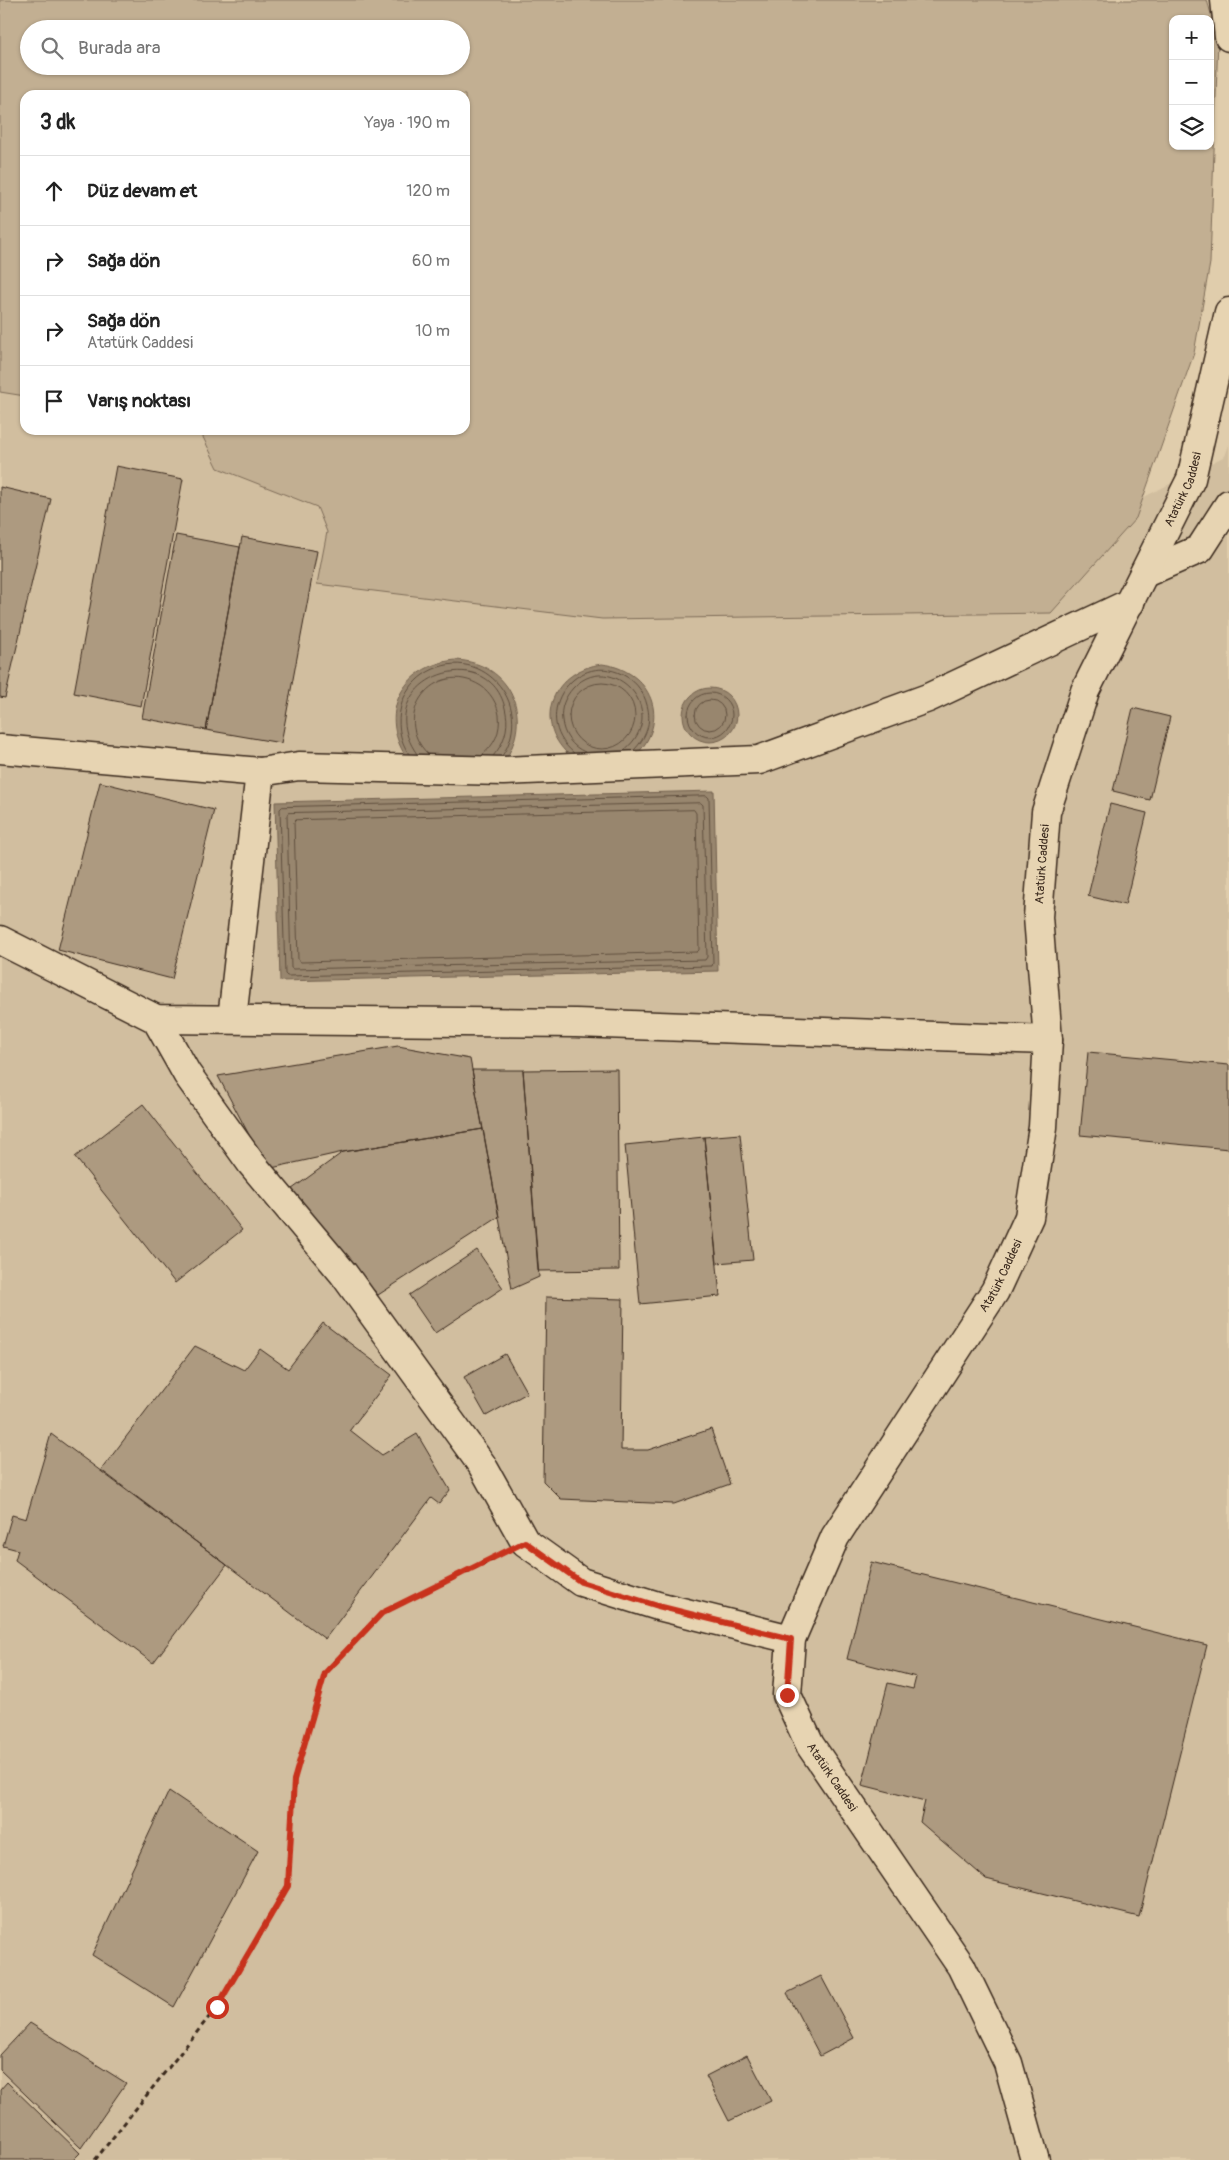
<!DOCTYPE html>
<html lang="tr">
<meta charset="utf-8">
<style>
body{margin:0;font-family:Pangolin,sans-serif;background:#f2f2f2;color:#222}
.controls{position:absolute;right:15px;top:15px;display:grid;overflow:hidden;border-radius:10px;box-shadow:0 1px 4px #0004}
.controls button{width:45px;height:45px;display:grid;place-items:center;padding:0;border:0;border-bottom:1px solid #e0e0e0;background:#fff;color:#222;font:25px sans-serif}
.stop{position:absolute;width:15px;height:15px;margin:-11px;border:4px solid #c8321e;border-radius:50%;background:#fff}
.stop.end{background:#c8321e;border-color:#fff;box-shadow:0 1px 5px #0008}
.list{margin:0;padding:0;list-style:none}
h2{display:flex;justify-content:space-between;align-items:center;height:65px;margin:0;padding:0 20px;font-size:21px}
h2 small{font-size:16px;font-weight:400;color:#767676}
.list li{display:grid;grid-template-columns:32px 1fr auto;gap:15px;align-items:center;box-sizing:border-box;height:70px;padding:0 20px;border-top:1px solid #e0e0e0}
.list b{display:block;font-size:19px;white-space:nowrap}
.list p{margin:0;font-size:16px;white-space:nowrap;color:#767676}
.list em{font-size:16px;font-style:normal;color:#767676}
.icon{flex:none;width:28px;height:28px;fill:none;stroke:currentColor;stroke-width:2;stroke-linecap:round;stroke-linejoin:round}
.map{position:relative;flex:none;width:1229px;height:2160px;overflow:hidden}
.search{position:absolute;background:#fff;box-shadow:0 1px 4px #0004;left:20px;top:20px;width:450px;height:55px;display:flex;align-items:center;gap:12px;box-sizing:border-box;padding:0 18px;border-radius:28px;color:#767676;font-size:19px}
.panel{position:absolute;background:#fff;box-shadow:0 1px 4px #0004;left:20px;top:90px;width:450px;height:345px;border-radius:15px}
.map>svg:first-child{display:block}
.built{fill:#d1be9f}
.green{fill:#c2af92;stroke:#7e6c58;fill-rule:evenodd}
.water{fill:#98866e;stroke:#73614e}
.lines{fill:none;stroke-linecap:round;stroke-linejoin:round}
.shore{stroke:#604f3e;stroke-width:1}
.building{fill:#ad9a80;stroke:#3b2a1e}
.minor-casing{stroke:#3b2a1e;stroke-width:31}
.path{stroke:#3b2a1e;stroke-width:3;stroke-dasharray:5 4;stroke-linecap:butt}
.minor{stroke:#e7d4b2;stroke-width:28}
.route{stroke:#c8321e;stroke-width:6}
.labels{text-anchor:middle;stroke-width:4;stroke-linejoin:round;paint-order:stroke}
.street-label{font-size:12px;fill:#3b2a1e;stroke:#e7d4b2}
</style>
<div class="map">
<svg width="1229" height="2160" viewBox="0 0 1229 2160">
<rect width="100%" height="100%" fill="#e0cdac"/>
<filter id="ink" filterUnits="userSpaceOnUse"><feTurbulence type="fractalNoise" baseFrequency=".02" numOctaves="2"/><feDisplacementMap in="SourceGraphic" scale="10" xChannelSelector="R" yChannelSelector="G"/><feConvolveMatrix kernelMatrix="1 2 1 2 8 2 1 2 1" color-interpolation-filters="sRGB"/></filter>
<g filter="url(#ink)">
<path class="built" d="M0,355L25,361V430H343L996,572L1225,456L1229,445V2160H0Z"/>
<path class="green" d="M0,0H1207L1218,39L1210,263L1194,353L1136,518L1051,613L602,619L317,584L327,532L317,507L218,468L200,431L197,430H465V95H25V396L0,392ZM1173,19H1210V146H1173ZM29,29H461V66H29Z"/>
<path class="water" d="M456,660C511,663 534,717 504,762L409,761C376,716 401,665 456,660Z
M602,664C651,670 672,720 635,756L569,755C531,720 554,670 602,664Z
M683 715a27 27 0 1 1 54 0a27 27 0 1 1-54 0Z
M714,791L718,971L280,981L275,802Z"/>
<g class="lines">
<path class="shore" d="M569 716a33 33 0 1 1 66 0a33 33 0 1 1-66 0Z
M688 715a22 22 0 1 1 44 0a22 22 0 1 1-44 0Z
M695 715a15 15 0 1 1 30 0a15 15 0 1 1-30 0Z
M585,752C572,747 563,734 562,720C560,708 565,697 573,688C611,647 674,712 623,751
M574,753C527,715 578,646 627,677C637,683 644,693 647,705C652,722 646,738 634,750
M409,754C399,740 397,722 401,706C404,694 413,682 423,675C477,638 538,703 502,756
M417,754C365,680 493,633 506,713C509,728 504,744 493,756
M428,754C389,716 435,657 481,686C490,692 497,703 499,715C501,731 495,745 482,755
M707,796L709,798L713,963L712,966L287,976L285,974L280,809L282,807Z
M701,803L703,805L707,957L705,960L293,969L291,968L287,815L288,813Z
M694,810L696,813L699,950L697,952L301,962L298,960L294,822L296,820Z"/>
</g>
<path class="building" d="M116,466L183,479L141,706L74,693Z
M0,487L51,499L5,698L0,697Z
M176,535L240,547L206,730L142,718Z
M242,537L317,551L281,743L206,730Z
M1133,708L1170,717L1150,800L1113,791Z
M100,782L214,810L172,979L58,950Z
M1110,804L1147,813L1125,905L1088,896Z
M398,1046L470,1059L483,1129L343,1152L267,1169L218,1076Z
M1088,1052L1229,1065V1149L1080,1135Z
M617,1069L619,1270L538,1271L523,1070Z
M472,1070H523L539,1277L512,1289Z
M143,1104L242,1230L175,1283L75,1157Z
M483,1129L499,1217L378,1295L288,1192L343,1152Z
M740,1134L753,1260L717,1263L704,1137Z
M704,1137L720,1296L640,1304L625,1145Z
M477,1250L503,1288L435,1333L409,1295Z
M546,1297L623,1299L621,1450H648L711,1429L730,1484L674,1504L561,1499L543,1481Z
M323,1323L392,1375L350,1430L382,1455L417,1434L450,1490L439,1504L431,1498L325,1639L101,1470L195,1346L244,1370L260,1349L288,1369Z
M505,1354L527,1393L486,1416L464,1377Z
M51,1434L227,1565L153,1663L15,1560L18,1550L3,1546L12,1515L26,1519Z
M871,1562L1207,1645L1139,1917L986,1879L920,1822L925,1801L862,1785L888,1683L913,1689L916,1677L847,1659Z
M169,1791L258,1851L174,2007L92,1955Z
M821,1976L854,2038L820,2056L787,1993Z
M30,2023L126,2083L81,2148L0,2070V2055Z
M747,2055L771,2101L729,2121L706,2076Z
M7,2082L80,2153L73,2160H0V2090Z"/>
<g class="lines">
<defs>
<g id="minor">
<path d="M1225,0L1229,37"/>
<path d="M1145,573L1200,549L1229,504"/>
<path d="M0,749L260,772L232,1019"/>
<path d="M260,772L299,766L503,771L759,760L928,698L1130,603"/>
<path d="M0,940L156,1019L576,1023L1048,1040"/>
<path d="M156,1019L187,1074L251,1163L343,1273L482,1465L525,1542L581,1582L658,1606L791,1639"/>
<path id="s1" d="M1035,2160L1008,2063L961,1966L810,1745L787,1695L791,1639L835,1537L995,1291L1029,1217L1043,1127L1048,1040L1038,917L1046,812L1085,691L1191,479L1229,312"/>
</g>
</defs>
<use href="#minor" class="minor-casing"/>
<path class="path" d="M95,2160L217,2007L288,1886L294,1780L325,1673L382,1613L498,1556"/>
<use href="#minor" class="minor"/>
</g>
</g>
<g class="lines" filter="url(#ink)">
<path class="route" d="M217,2007L288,1886L294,1780L325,1673L382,1613L525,1542L581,1582L658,1606L791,1639L787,1695"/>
</g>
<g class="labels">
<g class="street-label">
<text dy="4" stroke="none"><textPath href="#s1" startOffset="1832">Atatürk Caddesi</textPath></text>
<text dy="4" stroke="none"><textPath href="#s1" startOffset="1428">Atatürk Caddesi</textPath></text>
<text dy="4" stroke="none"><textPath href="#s1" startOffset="1008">Atatürk Caddesi</textPath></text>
<text transform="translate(832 1777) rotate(56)" y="4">Atatürk Caddesi</text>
</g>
</g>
</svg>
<div class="controls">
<button>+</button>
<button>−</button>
<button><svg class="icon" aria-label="layers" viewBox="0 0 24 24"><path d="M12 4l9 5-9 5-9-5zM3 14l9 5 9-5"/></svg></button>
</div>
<div class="stop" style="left:217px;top:2007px"></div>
<div class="stop end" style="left:787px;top:1695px"></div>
<div class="search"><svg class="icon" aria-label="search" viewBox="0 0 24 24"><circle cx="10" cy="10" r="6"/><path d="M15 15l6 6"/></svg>Burada ara</div>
<section class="panel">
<h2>3 dk<small>Yaya · 190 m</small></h2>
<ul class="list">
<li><svg class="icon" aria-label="ahead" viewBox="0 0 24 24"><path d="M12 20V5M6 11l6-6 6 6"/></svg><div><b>Düz devam et</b></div><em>120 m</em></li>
<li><svg class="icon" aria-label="right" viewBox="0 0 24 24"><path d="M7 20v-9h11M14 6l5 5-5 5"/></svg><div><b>Sağa dön</b></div><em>60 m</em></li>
<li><svg class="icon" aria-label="right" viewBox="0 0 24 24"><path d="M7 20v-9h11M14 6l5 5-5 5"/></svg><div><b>Sağa dön</b><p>Atatürk Caddesi</p></div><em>10 m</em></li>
<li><svg class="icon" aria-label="arrive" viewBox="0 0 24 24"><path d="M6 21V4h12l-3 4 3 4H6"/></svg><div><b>Varış noktası</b></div></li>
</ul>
</section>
</div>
